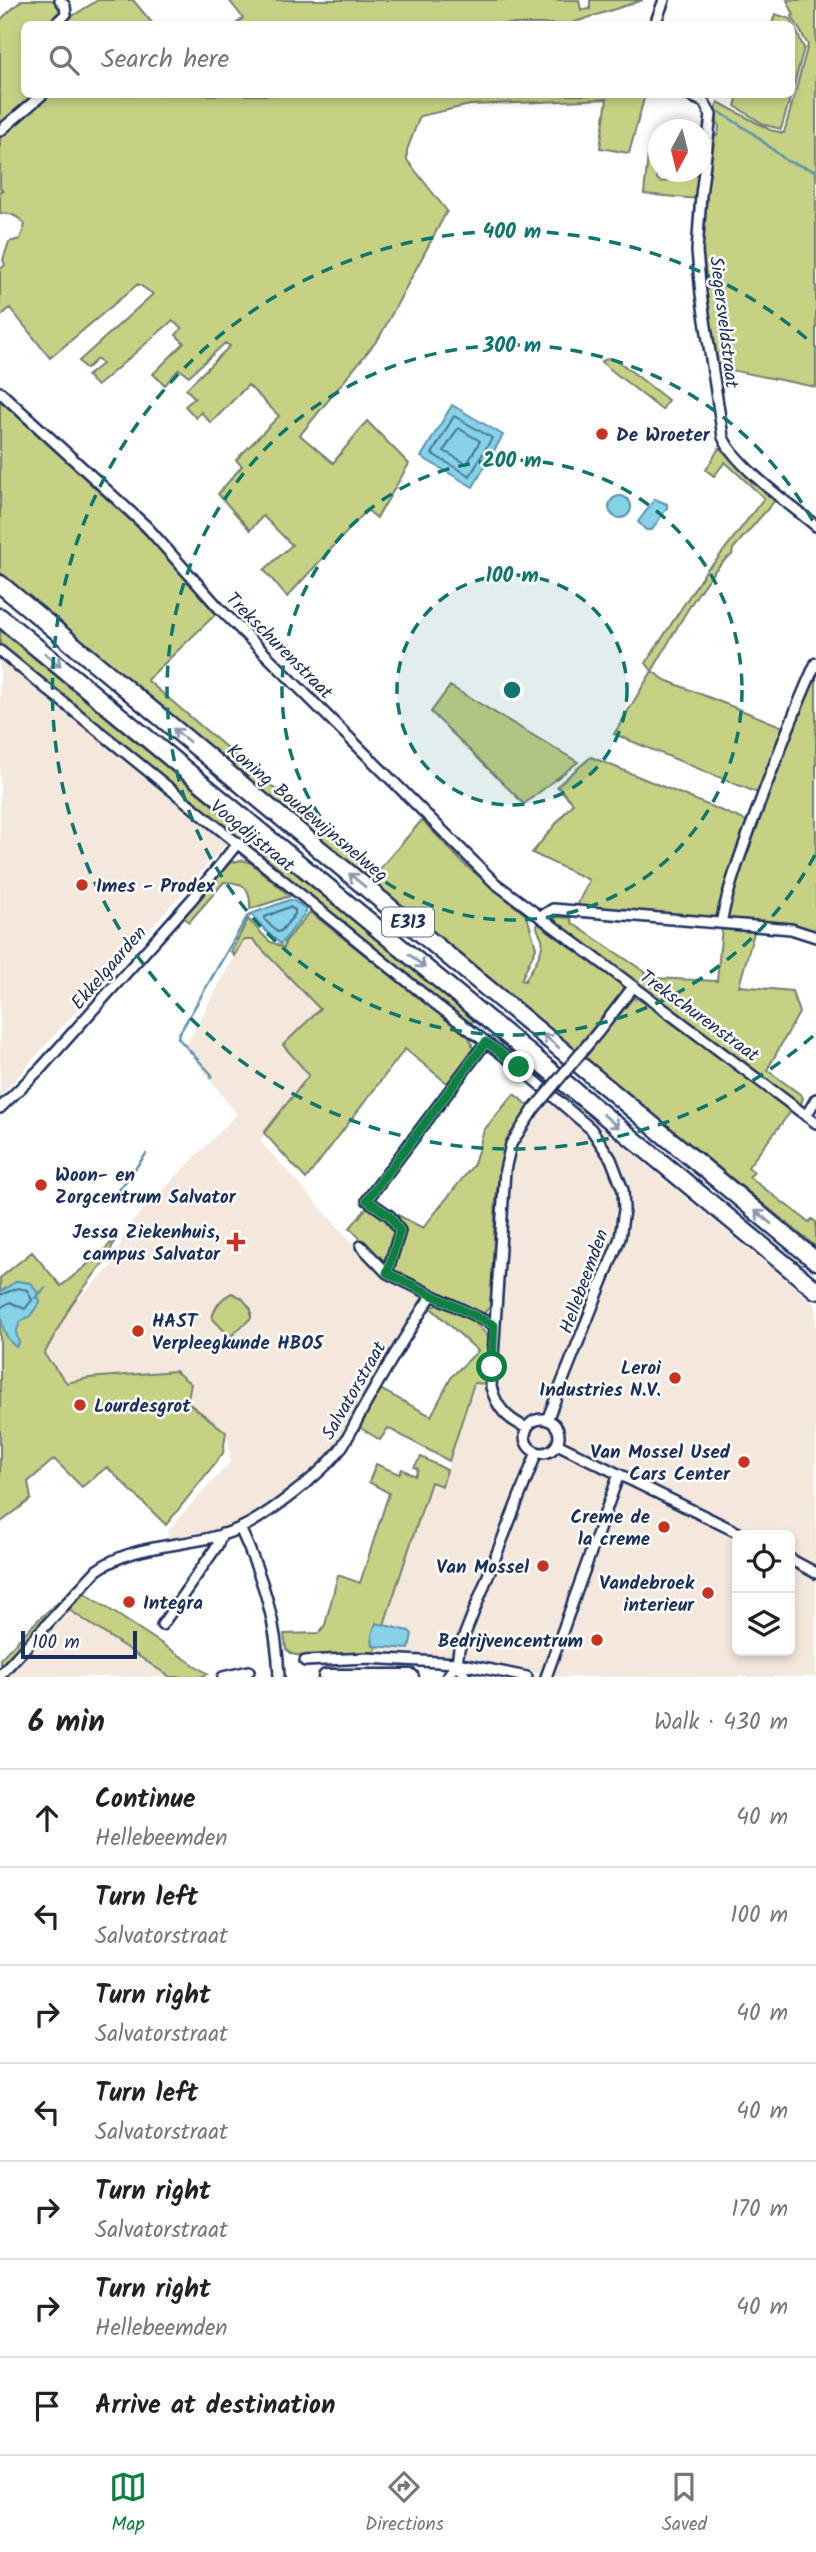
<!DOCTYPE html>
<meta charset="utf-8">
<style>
body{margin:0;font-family:Kalam,sans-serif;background:#f2f2f2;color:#222}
.controls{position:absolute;right:21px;bottom:21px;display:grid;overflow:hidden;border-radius:10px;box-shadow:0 4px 10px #0003}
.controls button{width:63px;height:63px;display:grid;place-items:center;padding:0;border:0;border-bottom:2px solid #e0e0e0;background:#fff;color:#222;font:35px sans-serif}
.compass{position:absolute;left:648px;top:119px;width:63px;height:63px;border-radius:50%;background:#fff;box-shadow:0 4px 10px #0003;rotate:187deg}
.scale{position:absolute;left:21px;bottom:18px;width:116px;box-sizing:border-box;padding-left:7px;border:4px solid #1b2f5e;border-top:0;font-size:19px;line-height:24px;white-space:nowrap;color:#1b2f5e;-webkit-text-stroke:5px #fff;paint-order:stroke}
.stop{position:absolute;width:21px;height:21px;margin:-16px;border:5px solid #0b8043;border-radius:50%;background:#fff}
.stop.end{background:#0b8043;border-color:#fff;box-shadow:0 2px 7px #0008}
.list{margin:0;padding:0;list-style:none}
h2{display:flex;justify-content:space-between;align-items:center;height:91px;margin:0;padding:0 28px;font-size:30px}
h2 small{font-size:23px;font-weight:400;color:#767676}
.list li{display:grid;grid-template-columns:46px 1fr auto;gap:21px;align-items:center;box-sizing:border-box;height:98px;padding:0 28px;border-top:2px solid #e0e0e0}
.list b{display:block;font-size:26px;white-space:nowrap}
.list p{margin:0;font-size:23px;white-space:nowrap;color:#767676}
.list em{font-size:23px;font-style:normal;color:#767676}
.icon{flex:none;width:38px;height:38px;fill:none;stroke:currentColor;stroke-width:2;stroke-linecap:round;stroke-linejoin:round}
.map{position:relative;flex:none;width:816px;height:1677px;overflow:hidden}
.search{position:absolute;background:#fff;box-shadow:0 4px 10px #0003;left:21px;right:21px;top:21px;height:77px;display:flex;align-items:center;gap:18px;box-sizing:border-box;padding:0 24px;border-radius:10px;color:#767676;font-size:26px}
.sheet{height:777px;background:#fff}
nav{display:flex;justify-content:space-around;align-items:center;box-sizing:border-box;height:98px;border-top:2px solid #e0e0e0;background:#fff;font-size:19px;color:#767676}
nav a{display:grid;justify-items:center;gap:4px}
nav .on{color:#0b8043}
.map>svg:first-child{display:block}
.built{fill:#f4e8dc;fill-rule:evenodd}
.green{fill:#c6d184;stroke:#708071;stroke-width:2}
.water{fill:#87d2e7;stroke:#5c91b0;stroke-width:2}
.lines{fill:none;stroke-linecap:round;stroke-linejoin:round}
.shore{stroke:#467095;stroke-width:2}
.stream{stroke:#5c91b0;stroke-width:2.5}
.minor-casing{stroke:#1b2f5e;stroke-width:14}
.trunk-casing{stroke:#1b2f5e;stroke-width:19}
.motorway-casing{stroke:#1b2f5e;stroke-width:21}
.minor{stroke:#fff;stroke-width:9}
.trunk{stroke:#fff;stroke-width:14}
.motorway{stroke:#fff;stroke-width:16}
.minor-bridge-casing{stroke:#1b2f5e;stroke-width:14;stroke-linecap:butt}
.minor-bridge{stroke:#fff;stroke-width:9}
.oneway{stroke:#8d97ae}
.route{stroke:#0b8043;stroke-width:9}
.ring{fill:none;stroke:#0f766e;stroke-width:3.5;stroke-dasharray:12 9}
.poi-dot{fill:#c8321e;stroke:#fff;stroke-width:2.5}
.labels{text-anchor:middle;stroke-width:5;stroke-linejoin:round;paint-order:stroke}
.shield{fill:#fff;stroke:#5f6d8e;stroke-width:2}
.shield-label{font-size:18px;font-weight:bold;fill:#1b2f5e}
.street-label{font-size:19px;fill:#1b2f5e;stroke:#fff}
.poi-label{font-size:19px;font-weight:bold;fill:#1b2f5e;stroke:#fff;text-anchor:end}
.centre{fill:#0f766e;stroke:#fff;stroke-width:3.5}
.ring-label{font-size:21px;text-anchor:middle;font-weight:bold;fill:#0f766e;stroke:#fff;stroke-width:5;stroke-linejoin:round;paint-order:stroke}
</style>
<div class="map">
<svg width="816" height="1677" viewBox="0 0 816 1677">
<rect width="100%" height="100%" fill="#fff"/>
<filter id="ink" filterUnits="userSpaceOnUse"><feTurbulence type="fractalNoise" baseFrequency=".0143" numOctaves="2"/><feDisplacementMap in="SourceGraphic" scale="14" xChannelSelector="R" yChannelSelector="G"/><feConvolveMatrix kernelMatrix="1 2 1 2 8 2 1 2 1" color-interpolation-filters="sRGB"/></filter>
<g filter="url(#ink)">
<path class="built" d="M0,658L227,843L0,1096Z
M243,940H253L320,1009L309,1075L260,1141L384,1277L421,1296V1302L420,1308L388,1354L345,1433L330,1456L278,1496L240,1521L215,1531L169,1539L168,1530L231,1461L227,1433L187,1401L175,1371L89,1378L67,1383L44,1354L71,1305L112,1266L127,1227L237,1114L185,1047Z
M557,1091L816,1305V1677H557L446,1656L375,1652L431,1482L442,1485L475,1383L497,1384L505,1218L511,1162L526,1128ZM737,1535H790V1651H737Z
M68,1609L170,1677H7Z"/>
<path class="green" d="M22,0H53L63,11C55,28 40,24 24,24V94L39,95L0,128V20Z
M98,0H133L153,24H60Z
M229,0H579L581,10L590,9V0H643L569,24H236L243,18Z
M787,0H816V387L715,367L702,281L701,240L711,134L717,136C722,124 716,122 714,112L718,102L770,130L784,133L808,45L792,16L794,15Z
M775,14L791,19L804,48L792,92V24H772Z
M48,95H645L629,153L600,148L607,99L470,105L420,116L407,150V160L447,211L379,338L300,435L333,463L367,421L409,464L377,518L367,510L287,597L264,570L292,545L263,516L250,530L218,494L242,466L236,460L279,416L248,385L211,423L201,412L196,418L185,406L195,398L186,389L230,346L225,343L189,376L179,369L165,385L153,374L184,343L176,335L182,328L172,321L97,386L87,376L102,364L97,359L86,369L79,361L153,294L138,284L50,358L10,308L0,317V269L5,265L3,260L9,242L20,239L25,225C19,216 11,213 0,213V191H3L0,188V136Z
M738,95H791L781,129L765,125L735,106Z
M705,140L698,199L644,194L648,155L654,150H658L657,179L661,182L666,181L674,172H700L701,141Z
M608,358L618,361L668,400L662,410L601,362Z
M0,400L159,547L216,614L147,680L375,874L422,820L464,864L527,916L536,948L521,980L525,981C530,971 545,951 542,939C540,932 536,931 537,923L622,984L624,989L619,997L574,1051L0,572Z
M719,448L777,498L733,549L732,555C707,568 668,645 652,671L665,680L786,728L760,794L614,734L652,671L646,663L707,569L715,562L764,498L725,462L714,476L706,470Z
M0,630L474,1020L470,1024L269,864L0,644Z
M816,669V934L729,920L726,917V910L763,801Z
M450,686L578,762L524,804L431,712Z
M591,757L749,822L716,918L576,908L589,880L532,853L573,803L557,786Z
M242,860L251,863L290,896L250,909C251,889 245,882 224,882L189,922L183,917L229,863Z
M310,912L469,1037C480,1056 464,1067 452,1083L448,1084L405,1049L306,1179L264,1133L309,1075L283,1045L320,1009L253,940H243L234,956L231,952L248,919L269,941L284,948L285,942Z
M555,917L571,918L572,923L654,978L717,981L722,927L755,929L739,986L792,991L799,1013L767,1070L801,1095L803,1098L801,1104L798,1105L553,922Z
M637,998L792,1110L748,1167L754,1172L749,1177L809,1222L812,1219L816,1222V1247L585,1058L632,999Z
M514,1094L529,1106C498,1150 496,1183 494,1235C494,1259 492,1283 490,1307L483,1314L477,1313L393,1272C396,1241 414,1234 386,1209L423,1228L474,1164L484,1130Z
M367,1207L390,1218L397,1233L384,1263L350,1228Z
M116,1238L107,1258L71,1305L44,1354L67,1383L89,1378L175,1371L191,1384L187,1402L226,1432L223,1453L166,1525L107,1467L82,1487L54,1459L28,1482L31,1499L0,1523V1278L32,1252L61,1286L98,1256Z
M232,1293L242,1298L251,1309V1318L230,1337L212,1318C215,1306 221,1298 232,1293Z
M439,1305C455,1310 479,1322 488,1337L487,1384L474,1383L449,1461L388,1428L380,1440L359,1427L380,1389L431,1416L452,1376L478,1351L430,1307Z
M421,1457L447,1470L442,1486L431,1482L375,1652L301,1656L292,1654L286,1649L284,1634L319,1633L325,1625L338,1575L360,1583L389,1493L369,1482L376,1464L399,1474L402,1469L415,1476L418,1469L414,1467Z
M83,1592L208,1674L201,1677H170L68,1609Z
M70,1594L0,1672V1659C22,1636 43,1612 70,1594Z"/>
<path class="water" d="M452,405L503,435L473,487L421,457Z
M609 507a11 11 0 1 1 22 0a11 11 0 1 1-22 0Z
M655,499L667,504V508L652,530H646L638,522Z
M289,900H293L306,909V912L281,944L267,932L251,914Z
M17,1281L31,1283L37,1292L40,1302L30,1316L20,1322L16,1333L19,1343L16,1347C0,1336 0,1313 0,1292Z
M376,1623L409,1631L412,1634L409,1649L373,1646L372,1635Z"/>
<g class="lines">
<path class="shore" d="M454,416L492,438L470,476L432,454Z
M458,428L480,441L467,464L444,451Z
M289,907L295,910V914L281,931L277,932L265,920V917Z
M0,1295L18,1288L27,1290L32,1300L25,1309L10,1302L0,1308"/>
<path class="stream" d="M715,109L751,132L787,161L816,171
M211,1078L212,1075L178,1038L179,1034L247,917L252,915
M114,1197L146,1154
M35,1298L45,1288"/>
<defs>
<path id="minor" d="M55,24L66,14L65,6L60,0
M655,24L664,0
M686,94L704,102L711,115L701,195L697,251L701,294L723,437C734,465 792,506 816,526
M0,131L43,94
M0,392L147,527L219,608L495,883L816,1123
M0,651L438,1006L519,1067L591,1129L611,1159L623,1190L624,1210L620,1238L547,1420
M540,917L553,909L791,929L816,937
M721,923C730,879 747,837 763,794C780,750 796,706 816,663
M599,1031L633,987
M0,1108L42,1067L193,898L237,844
M806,1116L816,1099
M361,1246L387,1273L494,1325
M387,1273L400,1231L390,1216L367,1200L486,1042
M525 1436a17 17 0 1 1 34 0a17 17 0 1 1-34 0Z
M527,1428C507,1419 497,1408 491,1387L505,1170L511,1144L534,1109
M557,1444L743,1535
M240,1528C263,1578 277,1622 279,1677
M790,1559L816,1573
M162,1625L217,1546L222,1534
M305,1661L367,1658L457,1663L527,1677
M457,1663L466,1677
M0,1675L97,1570C140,1540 191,1549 238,1529C266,1517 320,1475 339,1451C350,1436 358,1417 368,1400C388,1365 409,1330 431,1296
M223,1677L249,1671
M447,1677L457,1663L459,1649L537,1452
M546,1677L619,1474"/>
<path id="trunk" d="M326,1677H411"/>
<path id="motorway" d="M0,584L816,1261
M0,617L816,1290"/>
</defs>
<use href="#minor" class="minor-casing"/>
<use href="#trunk" class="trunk-casing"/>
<use href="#motorway" class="motorway-casing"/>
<use href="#minor" class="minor"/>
<use href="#trunk" class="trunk"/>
<use href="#motorway" class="motorway"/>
<defs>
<path id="minor-bridge" d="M534,1109L599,1031"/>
</defs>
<use href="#minor-bridge" class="minor-bridge-casing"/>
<use href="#minor-bridge" class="minor-bridge"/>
</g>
<defs><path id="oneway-shaft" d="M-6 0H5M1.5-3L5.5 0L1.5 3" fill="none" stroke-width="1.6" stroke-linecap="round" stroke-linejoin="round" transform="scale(1.75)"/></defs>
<g class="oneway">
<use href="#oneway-shaft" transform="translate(53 660) rotate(40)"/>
<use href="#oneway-shaft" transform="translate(181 735) rotate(-140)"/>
<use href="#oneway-shaft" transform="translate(357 880) rotate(-140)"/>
<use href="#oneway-shaft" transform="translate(417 961) rotate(40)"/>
<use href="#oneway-shaft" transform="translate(551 1041) rotate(-140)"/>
<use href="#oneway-shaft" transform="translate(611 1121) rotate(40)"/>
<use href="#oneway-shaft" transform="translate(763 1217) rotate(-140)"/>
</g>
</g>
<g class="lines" filter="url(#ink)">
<path class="route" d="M492,1367L494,1325L387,1273L400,1231L390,1216L367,1200L486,1042L519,1067"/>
</g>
<circle cx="512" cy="690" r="115" fill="#0f766e" fill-opacity=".12"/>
<g class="ring">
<circle cx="512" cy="690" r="115"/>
<circle cx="512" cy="690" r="230"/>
<path d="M815 855A345 345 0 1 1 815 525"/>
<path d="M813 1036A459 459 0 1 1 813 344"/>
</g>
<g class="poi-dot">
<circle cx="602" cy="434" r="7"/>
<circle cx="82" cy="885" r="7"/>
<circle cx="41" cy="1185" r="7"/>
<path d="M232.5 1231.5h7v7h7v7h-7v7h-7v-7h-7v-7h7z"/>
<circle cx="138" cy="1331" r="7"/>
<circle cx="675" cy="1378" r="7"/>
<circle cx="80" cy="1405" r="7"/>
<circle cx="744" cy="1462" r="7"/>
<circle cx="664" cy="1527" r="7"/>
<circle cx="543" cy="1566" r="7"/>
<circle cx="708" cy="1593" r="7"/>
<circle cx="129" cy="1602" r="7"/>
<circle cx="597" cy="1640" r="7"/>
</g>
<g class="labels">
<rect class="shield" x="382" y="907.5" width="52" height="29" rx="5"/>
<g class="shield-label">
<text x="408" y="928">E313</text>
</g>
<g class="street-label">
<text transform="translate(725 322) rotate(83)" y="7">Siegersveldstraat</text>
<text transform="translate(280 645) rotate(45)" y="7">Trekschurenstraat</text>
<text transform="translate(308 812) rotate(40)" y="7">Koning Boudewijnsnelweg</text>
<text transform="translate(253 835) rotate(39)" y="7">Voogdijstraat</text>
<text transform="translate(108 967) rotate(-49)" y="7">Ekkelgaarden</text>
<text transform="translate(700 1015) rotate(36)" y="7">Trekschurenstraat</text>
<text transform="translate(583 1281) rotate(-70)" y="7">Hellebeemden</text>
<text transform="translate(353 1390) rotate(-60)" y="7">Salvatorstraat</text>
</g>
<g class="poi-label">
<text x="616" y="441" text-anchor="start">De Wroeter</text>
<text x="96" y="892" text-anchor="start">Imes - Prodex</text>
<text x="55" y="1181" text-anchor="start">Woon- en<tspan x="55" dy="22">Zorgcentrum Salvator</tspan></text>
<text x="220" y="1238">Jessa Ziekenhuis,<tspan x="220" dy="22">campus Salvator</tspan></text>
<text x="152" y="1327" text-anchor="start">HAST<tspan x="152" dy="22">Verpleegkunde HBO5</tspan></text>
<text x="661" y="1374">Leroi<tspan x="661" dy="22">Industries N.V.</tspan></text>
<text x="94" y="1412" text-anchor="start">Lourdesgrot</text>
<text x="730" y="1458">Van Mossel Used<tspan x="730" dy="22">Cars Center</tspan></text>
<text x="650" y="1523">Creme de<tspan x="650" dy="22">la creme</tspan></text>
<text x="529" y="1573">Van Mossel</text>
<text x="694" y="1589">Vandebroek<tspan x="694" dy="22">interieur</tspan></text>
<text x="143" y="1609" text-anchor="start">Integra</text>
<text x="583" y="1647">Bedrijvencentrum</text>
</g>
</g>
<circle cx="512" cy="690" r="10" class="centre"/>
<g class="ring-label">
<text x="512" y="238">400 m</text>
<text x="512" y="352">300 m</text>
<text x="512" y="467">200 m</text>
<text x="512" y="582">100 m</text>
</g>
</svg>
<div class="controls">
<button><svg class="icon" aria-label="locate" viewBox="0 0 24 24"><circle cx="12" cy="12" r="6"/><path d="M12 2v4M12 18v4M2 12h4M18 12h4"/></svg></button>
<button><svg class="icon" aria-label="layers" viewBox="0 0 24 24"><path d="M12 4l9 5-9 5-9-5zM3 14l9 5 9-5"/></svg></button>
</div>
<svg class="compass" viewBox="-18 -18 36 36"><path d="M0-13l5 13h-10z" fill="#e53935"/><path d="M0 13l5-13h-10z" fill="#767676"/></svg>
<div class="scale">100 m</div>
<div class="stop" style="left:492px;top:1367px"></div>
<div class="stop end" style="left:519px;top:1067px"></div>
<div class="search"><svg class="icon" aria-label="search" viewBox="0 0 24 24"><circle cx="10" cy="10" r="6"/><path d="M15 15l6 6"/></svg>Search here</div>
</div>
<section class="sheet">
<h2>6 min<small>Walk · 430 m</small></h2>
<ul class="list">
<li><svg class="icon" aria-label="ahead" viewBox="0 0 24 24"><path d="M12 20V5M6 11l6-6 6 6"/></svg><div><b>Continue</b><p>Hellebeemden</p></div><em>40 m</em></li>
<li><svg class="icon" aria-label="left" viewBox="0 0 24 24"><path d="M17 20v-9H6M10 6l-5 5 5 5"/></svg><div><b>Turn left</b><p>Salvatorstraat</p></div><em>100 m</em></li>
<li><svg class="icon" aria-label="right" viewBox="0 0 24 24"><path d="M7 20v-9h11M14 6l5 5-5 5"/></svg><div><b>Turn right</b><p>Salvatorstraat</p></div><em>40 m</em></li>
<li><svg class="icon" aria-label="left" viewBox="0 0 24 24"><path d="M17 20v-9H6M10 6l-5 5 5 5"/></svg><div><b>Turn left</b><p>Salvatorstraat</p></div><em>40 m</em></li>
<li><svg class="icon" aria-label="right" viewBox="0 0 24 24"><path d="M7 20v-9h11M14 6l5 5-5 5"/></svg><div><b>Turn right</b><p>Salvatorstraat</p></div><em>170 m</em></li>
<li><svg class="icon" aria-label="right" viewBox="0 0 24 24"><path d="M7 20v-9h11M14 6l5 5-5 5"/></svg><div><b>Turn right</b><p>Hellebeemden</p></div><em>40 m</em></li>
<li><svg class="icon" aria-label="arrive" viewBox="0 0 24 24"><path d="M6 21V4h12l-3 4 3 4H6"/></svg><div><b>Arrive at destination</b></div></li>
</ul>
</section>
<nav>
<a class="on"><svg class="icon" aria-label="map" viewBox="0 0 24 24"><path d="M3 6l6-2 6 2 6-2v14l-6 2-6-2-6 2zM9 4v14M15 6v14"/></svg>Map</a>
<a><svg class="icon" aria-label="directions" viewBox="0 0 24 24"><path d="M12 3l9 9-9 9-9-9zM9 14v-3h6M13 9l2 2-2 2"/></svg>Directions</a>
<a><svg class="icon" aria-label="saved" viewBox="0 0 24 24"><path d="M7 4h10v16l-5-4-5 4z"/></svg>Saved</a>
</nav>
